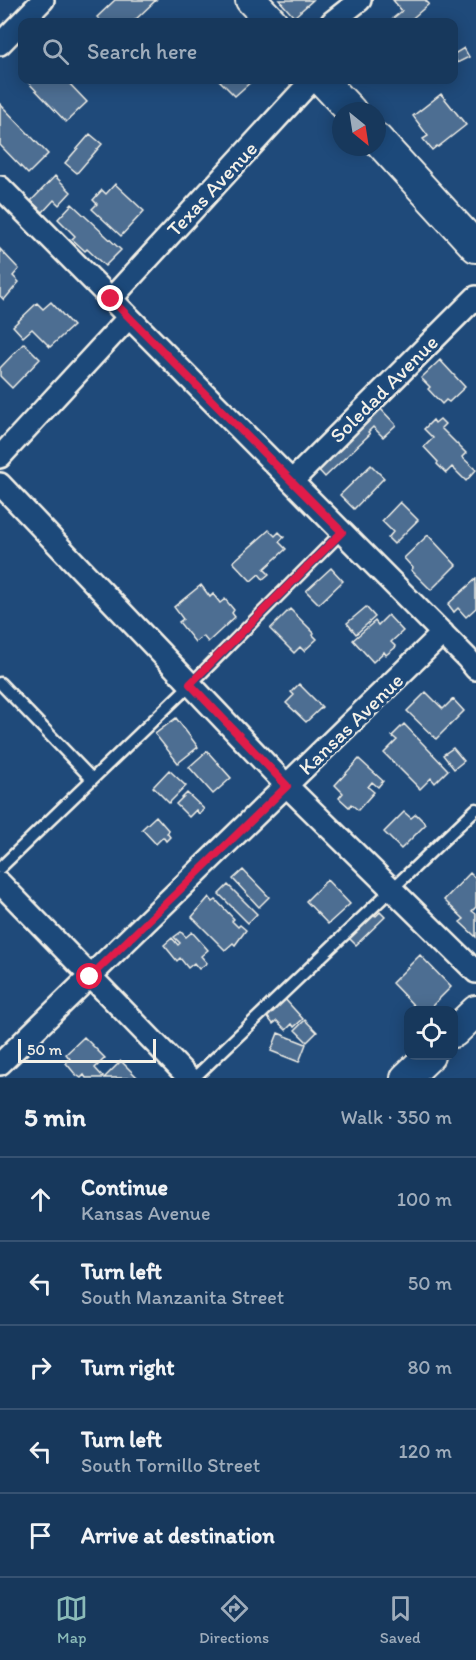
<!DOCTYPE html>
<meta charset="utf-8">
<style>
body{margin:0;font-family:Itim,sans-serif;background:#244365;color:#f1f3f6}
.controls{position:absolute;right:18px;bottom:18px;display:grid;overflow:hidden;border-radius:12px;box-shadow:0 3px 15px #0003}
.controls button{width:54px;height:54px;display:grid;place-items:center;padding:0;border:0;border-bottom:2px solid #365272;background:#17385c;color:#f1f3f6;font:30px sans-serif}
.compass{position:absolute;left:332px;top:102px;width:54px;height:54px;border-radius:50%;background:#17385c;box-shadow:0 3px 15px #0003;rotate:150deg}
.scale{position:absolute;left:18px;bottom:15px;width:138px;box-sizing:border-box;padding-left:6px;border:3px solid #f4f1e8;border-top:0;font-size:16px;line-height:21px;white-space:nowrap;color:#f4f1e8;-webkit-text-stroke:4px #1f4a7a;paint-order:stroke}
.stop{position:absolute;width:18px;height:18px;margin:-14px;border:4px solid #e11d48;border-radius:50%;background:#fff}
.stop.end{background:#e11d48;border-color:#fff;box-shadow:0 2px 6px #0008}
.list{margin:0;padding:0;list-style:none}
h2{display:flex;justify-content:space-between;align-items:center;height:78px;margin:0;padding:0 24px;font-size:26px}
h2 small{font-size:20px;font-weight:400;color:#9eacbb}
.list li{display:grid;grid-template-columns:39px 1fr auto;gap:18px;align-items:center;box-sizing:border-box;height:84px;padding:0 24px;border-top:2px solid #365272}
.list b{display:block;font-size:22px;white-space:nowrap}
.list p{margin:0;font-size:20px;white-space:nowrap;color:#9eacbb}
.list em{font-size:20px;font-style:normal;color:#9eacbb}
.icon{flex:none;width:33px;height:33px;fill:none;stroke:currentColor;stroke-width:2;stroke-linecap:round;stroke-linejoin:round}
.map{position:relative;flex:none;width:476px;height:1078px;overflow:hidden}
.search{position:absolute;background:#17385c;box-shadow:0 3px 15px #0003;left:18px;right:18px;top:18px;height:66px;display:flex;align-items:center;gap:15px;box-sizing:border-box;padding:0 21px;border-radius:12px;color:#9eacbb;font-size:22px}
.sheet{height:498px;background:#17385c}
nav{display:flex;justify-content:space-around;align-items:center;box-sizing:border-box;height:84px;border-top:2px solid #365272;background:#17385c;font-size:16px;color:#9eacbb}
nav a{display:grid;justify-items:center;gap:3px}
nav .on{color:#8bbbb9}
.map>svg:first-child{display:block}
.building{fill:#4d6e92;stroke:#f4f1e8;stroke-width:1.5}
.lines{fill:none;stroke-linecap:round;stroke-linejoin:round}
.lane-casing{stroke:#f4f1e8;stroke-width:15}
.street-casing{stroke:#f4f1e8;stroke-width:26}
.secondary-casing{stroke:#f4f1e8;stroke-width:34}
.lane{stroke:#1f4a7a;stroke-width:10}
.street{stroke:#1f4a7a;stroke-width:21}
.secondary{stroke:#1f4a7a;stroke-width:30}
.route{stroke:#e11d48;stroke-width:8}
.labels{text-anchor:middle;stroke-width:6;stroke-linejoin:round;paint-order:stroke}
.street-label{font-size:21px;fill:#f4f1e8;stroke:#1f4a7a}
</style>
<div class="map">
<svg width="476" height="1078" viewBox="0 0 476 1078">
<rect width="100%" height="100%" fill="#1f4a7a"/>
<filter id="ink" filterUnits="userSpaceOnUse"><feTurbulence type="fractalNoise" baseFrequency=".0167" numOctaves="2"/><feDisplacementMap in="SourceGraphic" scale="12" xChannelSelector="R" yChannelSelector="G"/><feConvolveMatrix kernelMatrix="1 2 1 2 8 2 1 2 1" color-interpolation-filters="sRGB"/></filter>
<g filter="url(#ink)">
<path class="building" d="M115,0H156L133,22H102L97,17Z
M279,0H313L294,17Z
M393,0H425L429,4L408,22H395L392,19L402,11Z
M464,48L469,57L457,63L454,54Z
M26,80H66L87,102L66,122Z
M219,80H253L235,96Z
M441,94L466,125L438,147L437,146L432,150L423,139L428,136L413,116Z
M0,104L48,154L28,174L0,145Z
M90,134L102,144L77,173L65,163Z
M55,176L71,192L59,205L54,200L43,212L31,201Z
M115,184L144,211L121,236L92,209L97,204L93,200L102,190L106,194Z
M72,204L121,250L105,266L87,249L85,251L72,239L75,236L58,219Z
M0,249L19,269L13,276L19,282L4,300L0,296Z
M51,302L73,326L50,347L32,329L23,337L13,326L37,303L43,309Z
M24,343L40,359L12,388L0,376V368Z
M440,360L465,387L449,402L446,400L442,404L428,389L430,387L421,378Z
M379,407L396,425L383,437L373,427L368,432L370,434L325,477L315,466Z
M440,419L445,424L441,428L466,453L462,457L476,470L466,481L452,467L446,473L437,464L438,462L424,447L433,438L424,429L433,420L435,423Z
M371,465L384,478L354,509L340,495Z
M400,502L418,520L394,544L388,538L393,532L382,521Z
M269,530L275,536L279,532L284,537L279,542L286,549L264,569L269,574L263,579L259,574L251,581L233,562Z
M428,535L456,565L431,590L411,570L413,568L404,558Z
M331,568L343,581L319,604L306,591Z
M476,579V608L466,617L458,608L454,612L448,604Z
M201,585L210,597L213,594L220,603L225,599L234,610L232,613L235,617L208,642L203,636L195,642L179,622L183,619L174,607Z
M366,607L375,617L356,634L347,623Z
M290,609L314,633L313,635L317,639L304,651L300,647L294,653L270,629Z
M388,615L403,631L391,642L396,647L386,655L384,652L373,662L353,640L375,621L378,625Z
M299,684L322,707L306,722L286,703L294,695L291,692Z
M426,692L443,709L453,699L464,711L436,739L407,711Z
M176,718L198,747L178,763L155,734Z
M404,724L448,770L435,783L431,778L420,789L384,753L397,740L392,736Z
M453,748L464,761L454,769L443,755Z
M207,751L231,778L213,794L189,767Z
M359,759L383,781L378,787L372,782L368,787L374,792L358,810L351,804L349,807L339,798L343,793L335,785Z
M169,770L186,786L169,803L153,787Z
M187,793L204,809L199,814L196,810L189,817L176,804Z
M404,812L411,818L416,814L426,824L401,849L384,832Z
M156,816L169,831L167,833L170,837L166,841L163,837L156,844L142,829Z
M243,870L269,897L259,907L233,879Z
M470,873L476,879V907L472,911L476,914V937L460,922L464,919L444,900Z
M327,880L350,904L328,924L306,901Z
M228,885L257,914L248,923L219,894Z
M209,897L213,902L216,900L234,919L232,921L238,927L240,925L246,930L235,945L233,943L225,950L192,917Z
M380,912L385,917L356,945L348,937L373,913L376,916Z
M181,932L186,937L192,932L208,950L201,956L207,963L199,969L194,963L188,968L180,958L177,961L164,945L172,938L178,945L180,943L174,937Z
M420,955L451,987L427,1011H419L392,983Z
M284,998L303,1019L294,1027L292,1024L286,1030L277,1021L273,1024L266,1015Z
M305,1020L317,1032L307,1042L295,1030Z
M278,1033L306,1044L299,1062L271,1051Z
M84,1037L105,1058L95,1068L104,1078L121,1061L138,1078H86L84,1075L81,1078L75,1074L66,1063L70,1059L66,1054Z"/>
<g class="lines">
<defs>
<path id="lane" d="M0,683L92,779
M0,868L191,684L342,532
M194,1078L476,809"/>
<path id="street" d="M332,22L360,0
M0,44L43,0
M0,187L467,658L476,669
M111,299L312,80
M0,457L129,317
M292,481L476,297
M0,484L287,786L476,972
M0,883L189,1078
M0,1064L443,633"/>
<path id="secondary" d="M251,0L272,22
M322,80L351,111
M377,139L476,247
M454,1032L476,1011
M406,1078L429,1056"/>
</defs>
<use href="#lane" class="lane-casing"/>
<use href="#street" class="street-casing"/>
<use href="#secondary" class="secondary-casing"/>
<use href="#lane" class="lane"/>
<use href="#street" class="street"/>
<use href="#secondary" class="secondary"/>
</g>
</g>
<g class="lines" filter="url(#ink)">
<path class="route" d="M90,977L287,786L190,684L342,532L111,299"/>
</g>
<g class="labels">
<g class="street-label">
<text transform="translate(212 189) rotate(-47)" y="7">Texas Avenue</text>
<text transform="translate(384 389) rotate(-45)" y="7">Soledad Avenue</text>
<text transform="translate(351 724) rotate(-44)" y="7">Kansas Avenue</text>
</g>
</g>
</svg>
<div class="controls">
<button><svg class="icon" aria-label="locate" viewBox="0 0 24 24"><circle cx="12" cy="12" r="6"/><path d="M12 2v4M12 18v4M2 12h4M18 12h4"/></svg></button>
</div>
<svg class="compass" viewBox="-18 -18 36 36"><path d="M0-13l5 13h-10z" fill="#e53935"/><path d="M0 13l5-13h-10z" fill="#9eacbb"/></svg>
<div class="scale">50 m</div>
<div class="stop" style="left:90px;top:977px"></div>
<div class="stop end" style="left:111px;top:299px"></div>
<div class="search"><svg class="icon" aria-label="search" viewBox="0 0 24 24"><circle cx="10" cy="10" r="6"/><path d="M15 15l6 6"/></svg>Search here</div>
</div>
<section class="sheet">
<h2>5 min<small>Walk · 350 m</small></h2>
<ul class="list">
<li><svg class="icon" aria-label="ahead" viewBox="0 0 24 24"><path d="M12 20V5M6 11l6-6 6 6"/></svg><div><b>Continue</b><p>Kansas Avenue</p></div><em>100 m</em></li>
<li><svg class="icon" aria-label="left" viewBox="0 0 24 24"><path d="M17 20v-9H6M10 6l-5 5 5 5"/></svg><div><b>Turn left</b><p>South Manzanita Street</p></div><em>50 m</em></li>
<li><svg class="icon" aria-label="right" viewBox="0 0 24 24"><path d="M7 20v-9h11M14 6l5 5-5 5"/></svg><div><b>Turn right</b></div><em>80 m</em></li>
<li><svg class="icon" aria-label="left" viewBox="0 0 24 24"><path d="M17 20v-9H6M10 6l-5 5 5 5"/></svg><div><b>Turn left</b><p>South Tornillo Street</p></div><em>120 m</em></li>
<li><svg class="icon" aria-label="arrive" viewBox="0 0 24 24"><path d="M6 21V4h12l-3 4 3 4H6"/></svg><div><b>Arrive at destination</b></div></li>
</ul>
</section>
<nav>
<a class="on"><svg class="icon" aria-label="map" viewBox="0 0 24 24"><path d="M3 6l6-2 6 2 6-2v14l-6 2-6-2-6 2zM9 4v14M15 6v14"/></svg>Map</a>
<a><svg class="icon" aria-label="directions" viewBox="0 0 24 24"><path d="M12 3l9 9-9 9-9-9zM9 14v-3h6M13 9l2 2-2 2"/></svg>Directions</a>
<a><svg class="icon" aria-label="saved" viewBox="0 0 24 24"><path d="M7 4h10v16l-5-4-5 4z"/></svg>Saved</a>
</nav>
